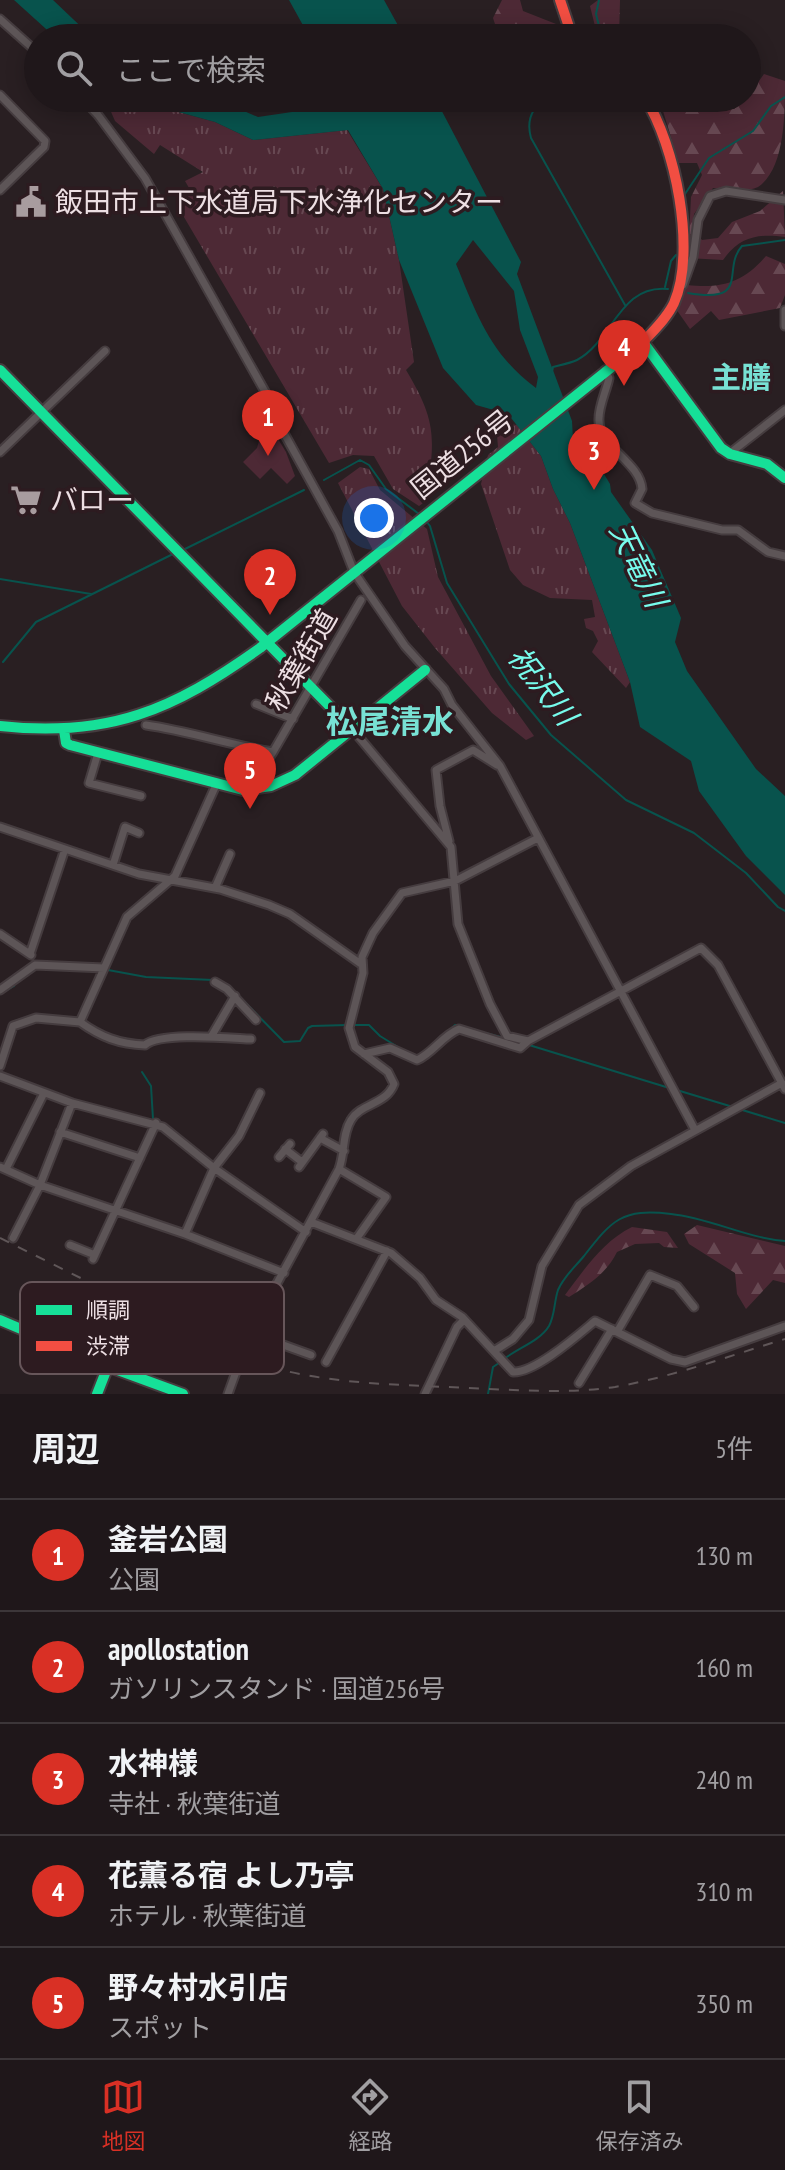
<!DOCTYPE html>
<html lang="ja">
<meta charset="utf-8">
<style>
body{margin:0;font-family:"PT Sans Narrow","Noto Sans JP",sans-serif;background:#2c2427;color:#f1f3f6}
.you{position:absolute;left:374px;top:518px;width:28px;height:28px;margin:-20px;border:6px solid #fff;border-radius:50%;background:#1a73e8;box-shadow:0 0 0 12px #1a73e833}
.badge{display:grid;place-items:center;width:52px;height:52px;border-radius:50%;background:#d93025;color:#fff;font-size:26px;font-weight:700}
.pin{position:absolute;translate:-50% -66px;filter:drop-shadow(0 2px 4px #0008)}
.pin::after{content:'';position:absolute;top:42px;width:28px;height:24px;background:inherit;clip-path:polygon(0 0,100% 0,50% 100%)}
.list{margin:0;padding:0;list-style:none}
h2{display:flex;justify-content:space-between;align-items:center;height:104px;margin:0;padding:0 32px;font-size:34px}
h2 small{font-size:26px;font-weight:400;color:#a19fa2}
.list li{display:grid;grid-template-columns:52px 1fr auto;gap:24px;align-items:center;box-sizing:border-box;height:112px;padding:0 32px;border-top:2px solid #3c3639}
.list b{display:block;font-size:30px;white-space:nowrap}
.list p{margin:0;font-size:26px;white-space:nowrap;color:#a19fa2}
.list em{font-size:26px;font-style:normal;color:#a19fa2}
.icon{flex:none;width:44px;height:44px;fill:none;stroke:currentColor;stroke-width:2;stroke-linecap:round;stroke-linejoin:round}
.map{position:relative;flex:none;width:785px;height:1394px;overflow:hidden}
.search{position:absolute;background:#1f171a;box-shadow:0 4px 20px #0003;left:24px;right:24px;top:24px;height:88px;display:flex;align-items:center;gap:20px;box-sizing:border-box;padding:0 28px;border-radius:44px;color:#a19fa2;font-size:30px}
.sheet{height:664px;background:#1f171a}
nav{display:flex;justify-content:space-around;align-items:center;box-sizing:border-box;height:112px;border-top:2px solid #3c3639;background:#1f171a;font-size:22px;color:#a19fa2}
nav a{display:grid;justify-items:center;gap:4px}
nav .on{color:#d93025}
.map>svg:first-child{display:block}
.grass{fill:url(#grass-tufts)}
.forest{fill:url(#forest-firs)}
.green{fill:#4d2935}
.water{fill:#08534d;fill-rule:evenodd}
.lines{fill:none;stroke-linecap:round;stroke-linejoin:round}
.stream{stroke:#08534d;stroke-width:2}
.street-casing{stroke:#453c3f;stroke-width:11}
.fast-casing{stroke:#453c3f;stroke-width:14}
.jam-casing{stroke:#453c3f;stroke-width:14}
.street{stroke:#5d5557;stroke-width:7}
.fast{stroke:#16e098;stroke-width:10}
.jam{stroke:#f24e42;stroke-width:10}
.rail{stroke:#5f5658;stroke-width:2;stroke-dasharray:10 10;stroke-linecap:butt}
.labels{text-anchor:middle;stroke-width:7;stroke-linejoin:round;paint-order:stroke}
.poi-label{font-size:28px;fill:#eddfe3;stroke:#2d1b20;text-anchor:start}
.street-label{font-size:28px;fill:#eddfe3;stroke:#2d1b20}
.neighbourhood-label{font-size:30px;font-weight:bold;fill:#78e1d4;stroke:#2d1b20}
.water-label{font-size:30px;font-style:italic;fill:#77fbec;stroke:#2d1b20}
.quarter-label{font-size:32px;font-weight:bold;fill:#78e1d4;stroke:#2d1b20}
.key{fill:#2d1b20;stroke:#67565a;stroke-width:2}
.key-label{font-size:22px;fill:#eddfe3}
</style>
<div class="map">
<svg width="785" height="1394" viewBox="0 0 785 1394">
<defs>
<pattern id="grass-tufts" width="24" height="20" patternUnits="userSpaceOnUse" patternTransform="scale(2)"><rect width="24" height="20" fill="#4d2935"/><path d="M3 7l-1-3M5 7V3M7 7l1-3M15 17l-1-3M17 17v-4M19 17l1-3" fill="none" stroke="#674852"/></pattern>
<pattern id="forest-firs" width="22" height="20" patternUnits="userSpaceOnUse" patternTransform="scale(2)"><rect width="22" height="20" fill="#4d2935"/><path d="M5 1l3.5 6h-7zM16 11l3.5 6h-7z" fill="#674852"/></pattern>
</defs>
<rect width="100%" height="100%" fill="#291f22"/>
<path class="grass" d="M98,98H145L164,108L215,122L253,140L347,130L383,189L399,260L414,362L406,370C439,425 434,440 426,501L419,506L393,489L374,456L353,455L329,463L181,212L180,203L192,193L185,181L203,172L160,145L154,154L115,121L109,107Z
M509,424L517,425L541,456L553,489L570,523L630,682L626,688L592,652L598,641L593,631L586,628L584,619L595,617L592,600L550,598L523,585L510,570L481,484L488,455L498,447L497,435L501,427Z
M360,467L369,469L380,490L427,529L438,577L491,676L534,736L526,740L492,713L435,648L402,606L338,483Z"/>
<path class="forest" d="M502,0H520L523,11L556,24L570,38H518L510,25L495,24L493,18Z
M598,0H620L619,38H598L590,6Z
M764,74L785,81C785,114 785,169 758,187C746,193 725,189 713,188L694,214L693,229L702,240L718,238L732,222L760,211L783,191L785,237C758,233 739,237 723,260L688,258L691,197L702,175L697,163H679L663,111L669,98H705L723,107L734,109L747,98Z
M766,256L785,264V295L780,308L719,320L711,311L690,329L676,309L687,285C721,289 743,283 766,256Z
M697,1225L785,1246V1283L773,1280L746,1309L737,1294L735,1273L689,1244L684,1234Z
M632,1227L667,1232L678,1248L664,1247L659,1243L635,1244L617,1252C607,1273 588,1285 569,1297L565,1295C584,1270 603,1241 632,1227Z"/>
<path class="green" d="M272,429L286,452L295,476L287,484L271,468L260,479L243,462L257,448L261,434Z"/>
<path class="water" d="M14,0H53L93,38H56Z
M289,0H384L405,38H310Z
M145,98H214L258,117L346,104L343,98H435L521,262L517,274L572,421L573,439L585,457H587L594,466L598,464L610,484L611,492L652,550L681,618L675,642L687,671L756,769L785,796V895L746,856L699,791L691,761L640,727L630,682L570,523L553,489L541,456L508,414L476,405L443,368L399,260L383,189L348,130L253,140L215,122L164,108ZM473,240L514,291L520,330L538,377L536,388C490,354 477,315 456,264Z"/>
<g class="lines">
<path class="stream" d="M599,0L596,14L602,38
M547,98C532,107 526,120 531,138L625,305
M683,197L709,158L753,131L771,106L785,97
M665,287L671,261L676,255
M688,293C752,304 721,269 742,246L785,240
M552,372L553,367C561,365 571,363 577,360C613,341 619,284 668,289
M324,480L360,460L369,465L386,489L419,514
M426,521L430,526L447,583L509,684L551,735L626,800L694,833L746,873L778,907L785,911
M183,550L304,490
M0,579L91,594
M3,662L36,622L173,554
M108,970L146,977L213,980
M219,980L230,987L284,1042L300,1041L308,1028L312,1026L347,1025
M0,994L14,986
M354,1025H369L380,1036L406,1052
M447,1033L455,1025L504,1038
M529,1045L666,1087
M142,1072L151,1086L153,1119
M680,1091L733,1107
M739,1109L785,1123
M504,1359C518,1348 540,1341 549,1326C555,1315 554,1302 558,1290C564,1276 575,1267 584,1256C612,1220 622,1208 671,1214C710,1218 746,1238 785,1241
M488,1394L493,1367L499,1363"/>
<defs>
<path id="street" d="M0,19L38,53
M0,95L45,141L44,147L0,190
M82,98L98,115L145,178L277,413L285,435L338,531L354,572L405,646L444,689L452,705L500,766L695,1130
M683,285L693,257L698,220L710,196L726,191L785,200
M785,310V326
M605,370L609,378C606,392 598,407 599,421C599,447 640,462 642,489L635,503L652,513L722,530H738L768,552L785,556
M0,452L105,351
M732,454L734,450L785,410
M256,704L293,719
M146,725C189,731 230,745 273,752
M353,730L451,847L458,924L490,1004L507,1036L528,1041L701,948L718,965L785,1089
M98,753L89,783L141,796
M249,789L273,752L361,600
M0,827L139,874L220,889L269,905L290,914L361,964
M449,841L440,806L436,770L473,750L497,765
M113,865L125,827L139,833
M215,888L230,854
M0,934L31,955
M30,954L65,849
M215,982L227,989L256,1020
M0,990L35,965L104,968
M80,1022C101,1037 119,1044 145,1045C160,1032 228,1038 251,1039
M211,1037L235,996
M364,1054L390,1048L417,1060C433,1053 443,1035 459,1029L520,1048L528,1041
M0,1066L13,1026L36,1018L80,1022L127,917L175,876L216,785
M0,1076L72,1103L163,1127L214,1168L306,1232
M60,1132L140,1158
M320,1138L344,1151
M285,1149L302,1162
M279,1157L290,1144
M0,1167L40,1185L185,1234L284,1273
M299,1167L323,1134
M6,1169L44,1093
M339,1169L386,1197L357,1238
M311,1222L391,1253L420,1278L436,1300L462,1317L513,1372C535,1373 578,1335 595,1321L671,1359L685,1362L785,1326
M185,1234L214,1168L239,1136L260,1093
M13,1238L40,1185L72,1103
M70,1245L95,1255
M93,1259L156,1123
M617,1332L650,1275L677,1286L694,1307
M250,1333L311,1355
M494,1351L513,1339L529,1320L542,1266L579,1205L631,1166L782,1083
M326,1362L387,1251
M579,1383L612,1329
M228,1394L250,1333L339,1169C345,1153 342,1134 351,1120C361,1103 386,1105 394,1084L388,1072L355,1047L349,1028L363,973L362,957L373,933L402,893L455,881L538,838
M425,1394L457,1327L464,1320"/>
<path id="fast" d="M0,370L353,730
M0,726C109,738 173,710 260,648L643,342L721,448L730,454L767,464L785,478
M64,730L66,743L70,745L243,790L271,786L295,775L425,670
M0,1320L115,1369L183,1394
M97,1394L108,1366"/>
<path id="jam" d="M560,0L569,27L577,38
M643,342C654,330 667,318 674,303C697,251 675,144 645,98"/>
</defs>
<use href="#street" class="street-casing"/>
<use href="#fast" class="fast-casing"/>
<use href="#jam" class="jam-casing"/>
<use href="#street" class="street"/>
<use href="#fast" class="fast"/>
<use href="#jam" class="jam"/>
<path class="rail" d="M0,1238L240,1357C313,1385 391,1384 468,1388C517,1390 567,1394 615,1387C672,1377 729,1356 785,1339"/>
</g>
<defs>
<symbol id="civic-bare" viewBox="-9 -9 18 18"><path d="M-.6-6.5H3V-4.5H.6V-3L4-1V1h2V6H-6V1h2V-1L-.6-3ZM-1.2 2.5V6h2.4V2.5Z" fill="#a89c9f" stroke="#2d1b20" stroke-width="2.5" paint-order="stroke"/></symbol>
<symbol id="supermarket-bare" viewBox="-9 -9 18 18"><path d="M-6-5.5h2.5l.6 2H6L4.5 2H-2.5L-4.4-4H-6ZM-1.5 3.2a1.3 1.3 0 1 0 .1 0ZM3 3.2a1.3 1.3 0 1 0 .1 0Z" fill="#a89c9f" stroke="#2d1b20" stroke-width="2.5" paint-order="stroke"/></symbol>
</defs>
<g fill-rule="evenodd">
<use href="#civic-bare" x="9" y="180" width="44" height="44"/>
<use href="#supermarket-bare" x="4" y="478" width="44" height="44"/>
</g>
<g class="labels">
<g class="poi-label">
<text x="55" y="212">飯田市上下水道局下水浄化センター</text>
<text x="50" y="510">バロー</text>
</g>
<g class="street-label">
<text transform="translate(462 454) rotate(-39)" y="10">国道256号</text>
<text transform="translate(301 660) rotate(-60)" y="10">秋葉街道</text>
</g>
<g class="neighbourhood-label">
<text x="741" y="388">主膳</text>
</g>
<g class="water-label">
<text transform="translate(638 565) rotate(64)" y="10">天竜川</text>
<text transform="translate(542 686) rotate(52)" y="10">祝沢川</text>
</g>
<g class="quarter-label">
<text x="390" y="733">松尾清水</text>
</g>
</g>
<rect x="20" y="1282" width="264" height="92" rx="12" class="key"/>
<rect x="36" y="1305" width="36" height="10" fill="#16e098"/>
<rect x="36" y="1341" width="36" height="10" fill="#f24e42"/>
<g class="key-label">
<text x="86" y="1318">順調</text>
<text x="86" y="1354">渋滞</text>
</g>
</svg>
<div class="you"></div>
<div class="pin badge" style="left:268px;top:456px">1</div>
<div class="pin badge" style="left:270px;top:615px">2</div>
<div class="pin badge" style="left:594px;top:490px">3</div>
<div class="pin badge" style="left:624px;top:386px">4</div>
<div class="pin badge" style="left:250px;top:809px">5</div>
<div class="search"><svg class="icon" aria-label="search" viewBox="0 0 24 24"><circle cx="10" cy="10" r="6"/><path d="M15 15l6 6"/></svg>ここで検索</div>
</div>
<section class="sheet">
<h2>周辺<small>5件</small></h2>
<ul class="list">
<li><span class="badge">1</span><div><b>釜岩公園</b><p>公園</p></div><em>130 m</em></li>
<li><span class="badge">2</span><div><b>apollostation</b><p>ガソリンスタンド · 国道256号</p></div><em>160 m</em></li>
<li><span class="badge">3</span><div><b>水神様</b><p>寺社 · 秋葉街道</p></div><em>240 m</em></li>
<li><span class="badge">4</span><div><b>花薫る宿 よし乃亭</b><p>ホテル · 秋葉街道</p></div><em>310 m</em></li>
<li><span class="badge">5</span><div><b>野々村水引店</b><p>スポット</p></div><em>350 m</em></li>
</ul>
</section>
<nav>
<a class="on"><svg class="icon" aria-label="map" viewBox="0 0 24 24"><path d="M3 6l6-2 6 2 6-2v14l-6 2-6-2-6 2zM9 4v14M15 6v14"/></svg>地図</a>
<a><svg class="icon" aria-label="directions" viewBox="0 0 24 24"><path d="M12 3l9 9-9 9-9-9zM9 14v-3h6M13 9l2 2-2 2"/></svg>経路</a>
<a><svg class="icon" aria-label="saved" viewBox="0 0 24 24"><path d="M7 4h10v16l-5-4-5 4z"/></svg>保存済み</a>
</nav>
